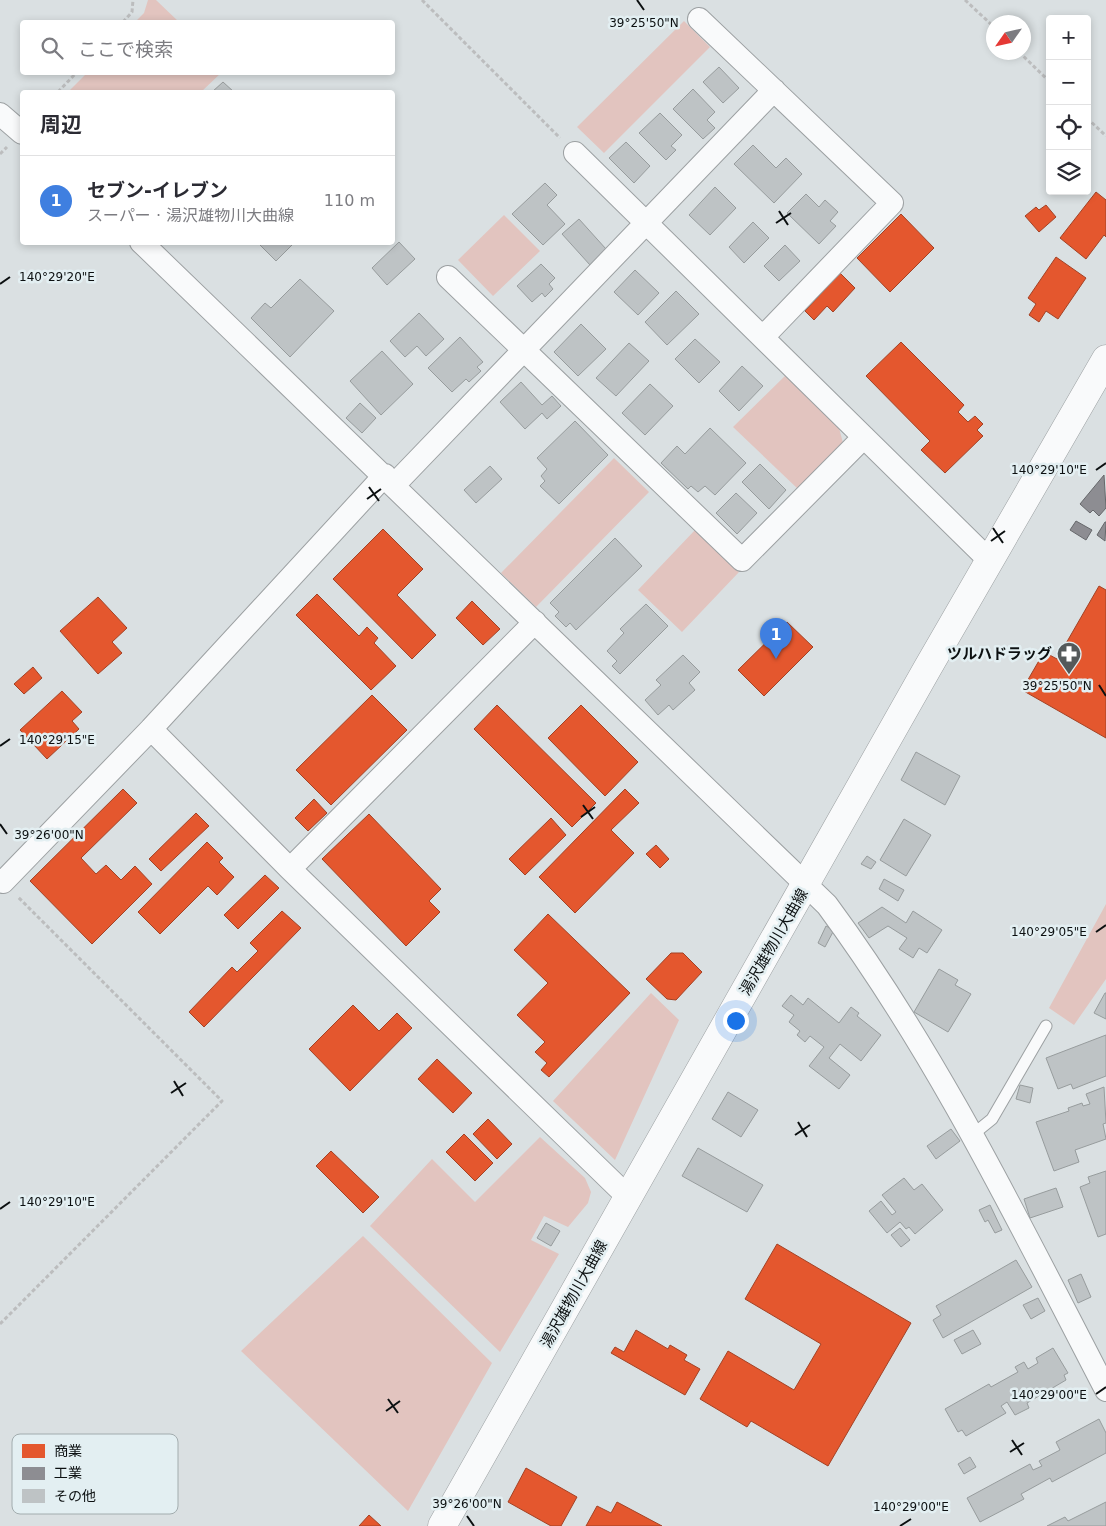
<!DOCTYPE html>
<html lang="ja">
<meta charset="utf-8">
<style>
body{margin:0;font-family:"DejaVu Sans","Noto Sans JP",sans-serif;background:#f2f2f3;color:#2b2b33}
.controls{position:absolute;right:15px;top:15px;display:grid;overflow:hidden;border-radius:5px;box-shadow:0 2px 8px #0003}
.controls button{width:45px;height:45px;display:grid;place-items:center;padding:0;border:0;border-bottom:1px solid #e1e1e2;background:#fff;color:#2b2b33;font:25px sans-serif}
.compass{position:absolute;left:986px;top:15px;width:45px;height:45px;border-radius:50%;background:#fff;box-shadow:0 2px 8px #0003;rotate:236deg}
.you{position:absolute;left:735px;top:1020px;width:18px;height:18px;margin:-12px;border:4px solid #fff;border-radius:50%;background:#1a73e8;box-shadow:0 0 0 8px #1a73e833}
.badge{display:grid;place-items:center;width:32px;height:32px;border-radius:50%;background:#7c3aed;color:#fff;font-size:16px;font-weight:700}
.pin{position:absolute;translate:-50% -41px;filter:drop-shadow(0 1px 2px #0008)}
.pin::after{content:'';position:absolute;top:26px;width:18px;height:15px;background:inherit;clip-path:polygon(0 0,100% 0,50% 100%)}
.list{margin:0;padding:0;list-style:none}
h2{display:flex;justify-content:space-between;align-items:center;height:65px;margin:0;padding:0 20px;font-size:21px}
h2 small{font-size:16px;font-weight:400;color:#7c7c81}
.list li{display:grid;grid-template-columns:32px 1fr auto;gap:15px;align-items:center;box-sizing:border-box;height:90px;padding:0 20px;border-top:1px solid #e1e1e2}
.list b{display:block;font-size:19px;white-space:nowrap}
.list p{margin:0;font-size:16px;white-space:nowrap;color:#7c7c81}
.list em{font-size:16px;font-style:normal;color:#7c7c81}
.icon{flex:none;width:28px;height:28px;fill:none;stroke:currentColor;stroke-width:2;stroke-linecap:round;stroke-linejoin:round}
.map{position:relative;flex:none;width:1106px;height:1526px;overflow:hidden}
.search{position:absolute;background:#fff;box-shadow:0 2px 8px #0003;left:20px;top:20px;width:375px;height:55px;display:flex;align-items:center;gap:12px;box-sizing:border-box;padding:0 18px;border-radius:5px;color:#7c7c81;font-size:19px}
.panel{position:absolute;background:#fff;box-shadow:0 2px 8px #0003;left:20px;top:90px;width:375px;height:155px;border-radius:5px}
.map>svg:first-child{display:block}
.green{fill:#e2c4bf}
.shops{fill:#e4572e;stroke:#a34225}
.industry{fill:#8d8d92;stroke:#66686b}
.building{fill:#bec3c5;stroke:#979c9d}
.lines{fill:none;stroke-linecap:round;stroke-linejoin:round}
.service-casing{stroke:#9ca0a2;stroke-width:13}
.minor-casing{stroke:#9ca0a2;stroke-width:24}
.primary-casing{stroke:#9ca0a2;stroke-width:29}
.path{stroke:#bcbdbe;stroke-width:3;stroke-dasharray:4 2.5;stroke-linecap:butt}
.service{stroke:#f9fafb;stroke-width:11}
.minor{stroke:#f9fafb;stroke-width:22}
.primary{stroke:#f9fafb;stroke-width:28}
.ticks{fill:none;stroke:#0c1011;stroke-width:2}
.labels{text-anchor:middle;stroke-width:5;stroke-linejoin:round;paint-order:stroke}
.poi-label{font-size:15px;font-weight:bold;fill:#0c1011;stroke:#e3eff2;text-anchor:end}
.street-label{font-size:15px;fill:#0c1011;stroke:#e3eff2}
.key{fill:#e3eff2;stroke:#a2acae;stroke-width:1}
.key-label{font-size:14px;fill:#0c1011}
.ticks-label{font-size:12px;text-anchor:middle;fill:#0c1011;stroke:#e3eff2;stroke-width:5;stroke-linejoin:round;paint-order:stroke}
</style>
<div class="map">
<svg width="1106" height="1526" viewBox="0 0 1106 1526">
<rect width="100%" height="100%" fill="#dae0e2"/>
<path class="green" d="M148,0H156L179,22H135L144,13Z
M684,21L710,47L604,153L577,127Z
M87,73V72L221,73L201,92H102L100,90L98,92H68Z
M504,215L540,251L493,296L458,260Z
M786,375L839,428L843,443L798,489L733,427Z
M614,458L649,492L536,607L501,573Z
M695,530L739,572L682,632L638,590Z
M1106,904V979L1074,1025L1049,1008Z
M651,993L679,1020L615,1160L553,1101Z
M540,1137L585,1178L591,1192L588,1203L568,1227L544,1216L531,1240L559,1254L500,1352L370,1226L432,1159L475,1202Z
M363,1236L492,1363L408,1511L241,1351Z"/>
<path class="shops" d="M1096,192L1106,200V237L1104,235L1086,259L1060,238Z
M1046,205L1056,217L1039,232L1025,216L1036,207L1039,210Z
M901,214L934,248L890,292L857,258Z
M1056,257L1086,278L1058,319L1046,311L1039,322L1029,315L1036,304L1028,298Z
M840,273L855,288L833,312L827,306L814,320L805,311Z
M901,342L964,405L958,412L968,422L975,416L983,424L977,430L983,436L945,473L921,450L930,441L866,376Z
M383,529L423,569L397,595L436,635L412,659L333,579Z
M1099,586L1106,590V738L1022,690L1044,652L1057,659Z
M317,594L359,636L367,627L378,638L374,643L396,666L371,690L296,615Z
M98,597L127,628L112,642L122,653L98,674L60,631Z
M472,601L500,629L483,645L456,618Z
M787,622L813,647L764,696L738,670Z
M33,667L42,678L24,694L14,684Z
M62,691L82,712L72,721L79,729L47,759L20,730Z
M372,695L407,730L331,805L296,770Z
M497,705L596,803L572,827L474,729Z
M581,705L638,762L605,796L548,738Z
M123,789L137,803L81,858L96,874L106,865L121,880L135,866L152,884L92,944L30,881Z
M625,789L639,803L611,830L634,853L575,913L539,877Z
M314,799L327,813L308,831L295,818Z
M196,813L209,826L161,871L149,859Z
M369,814L441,889L429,901L440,912L406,946L322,859Z
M551,818L566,835L525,875L509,859Z
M207,842L223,858L219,862L234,877L217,895L208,886L160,934L138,912Z
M656,845L669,859L660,868L646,854Z
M265,875L279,888L238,929L224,915Z
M282,911L301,928L204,1027L189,1012L232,967L237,972L258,951L250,943Z
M548,914L630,993L549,1077L541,1070L547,1063L535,1052L545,1042L517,1015L548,983L514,950Z
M671,953H683L702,972L676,1000L667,999L646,979Z
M353,1005L379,1031L397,1013L412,1028L350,1091L309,1049Z
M437,1059L472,1093L453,1113L418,1079Z
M488,1119L512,1144L497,1159L473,1134Z
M464,1134L493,1163L475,1181L446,1152Z
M331,1151L379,1197L363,1213L316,1166Z
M777,1244L911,1323L828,1466L751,1421L747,1427L700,1399L728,1351L794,1390L821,1344L745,1299Z
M636,1330L668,1349L670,1345L687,1355L684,1360L700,1369L685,1395L611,1353L615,1347L624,1352Z
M526,1468L577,1497L561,1526H551L508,1502Z
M617,1502L662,1526H586L597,1506L611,1513Z
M369,1515L381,1526H359Z"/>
<path class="industry" d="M1104,475L1106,508L1099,516L1093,510L1090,513L1080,504Z
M1076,521L1092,530L1086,540L1070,530Z
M1105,522H1106L1105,541L1097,535Z"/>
<path class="building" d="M719,67L739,88L723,103L703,82Z
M223,82L234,92H212Z
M693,89L715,112L707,120L715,128L703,139L673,109Z
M660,113L682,135L671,146L676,150L666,160L639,133Z
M626,142L650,166L634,183L609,158Z
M753,145L776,168L786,158L802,174L774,203L734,164Z
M545,183L557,195L547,205L565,224L543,245L512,214Z
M715,187L736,208L710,235L689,215Z
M806,194L819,207L825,200L838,212L830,221L836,226L819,244L787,213Z
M579,219L606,249L590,265L562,234Z
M753,222L769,238L744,263L729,247Z
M257,242H295L276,261Z
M399,242L415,259L387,285L372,268Z
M785,245L800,261L779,281L764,266Z
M541,264L555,278L549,284L553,289L545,297L542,293L532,302L517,286Z
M635,270L659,293L638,315L614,292Z
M300,279L334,311L290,357L251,318L265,303L271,308Z
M676,291L699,314L667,345L645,322Z
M419,313L444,339L426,356L417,346L405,357L390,341Z
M581,324L606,349L578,376L554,352Z
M460,337L483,362L477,367L481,371L469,382L466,379L452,392L428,368Z
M695,339L720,362L699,383L675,359Z
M629,343L649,361L616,396L596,378Z
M382,351L413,384L381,415L350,381Z
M742,366L763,386L739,411L719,391Z
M521,382L542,405L552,396L561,406L547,419L542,413L525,429L500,402Z
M650,384L673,406L645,435L622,413Z
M360,403L376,418L362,433L346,418Z
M575,421L608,455L559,504L540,486L545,481L541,476L547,469L537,458Z
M710,428L746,463L715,495L705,486L698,492L691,486L688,489L661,463L677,446L685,454Z
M760,464L786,490L769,509L742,482Z
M490,466L502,479L476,503L464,490Z
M736,493L757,513L737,534L716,513Z
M615,538L642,566L576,630L570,623L566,627L555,616L559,612L550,603Z
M646,604L668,626L620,674L612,666L617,661L607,651L624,633L620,629Z
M683,655L700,672L689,683L695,690L673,710L669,705L658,715L645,700L661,685L656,680Z
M916,752L960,776L945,805L901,780Z
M904,819L931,835L906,876L880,860Z
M867,856L876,862L871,869L861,864Z
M884,879L904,890L898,901L879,889Z
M882,907L906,923L913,911L942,930L927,953L919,948L913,958L899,949L907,938L888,926L869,938L858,923Z
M826,926L834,930L825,947L818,943Z
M939,969L958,980L955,985L971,994L948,1032L914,1012Z
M1105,993H1106V1019L1094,1013Z
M791,995L803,1005L808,998L839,1023L851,1007L859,1013L857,1016L881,1035L861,1061L840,1044L829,1058L850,1075L839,1089L809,1066L824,1047L810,1036L805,1042L797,1035L800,1031L789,1022L794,1015L782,1006Z
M1106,1035V1076L1073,1089L1071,1084L1058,1089L1046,1058Z
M1020,1085L1033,1088L1030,1103L1016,1099Z
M1104,1087L1106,1123L1103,1124L1106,1139L1075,1150L1079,1162L1054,1171L1036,1122L1069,1111L1068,1108L1082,1103L1083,1106L1090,1104L1086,1094Z
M728,1092L758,1110L741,1137L712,1119Z
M951,1129L960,1141L936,1159L927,1146Z
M698,1148L763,1185L747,1212L682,1176Z
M1106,1171V1234L1098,1237L1080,1187L1090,1183L1088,1177Z
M904,1178L914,1190L922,1184L943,1210L915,1234L909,1227L906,1229L900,1222L887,1233L869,1211L881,1201L892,1215L896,1212L882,1195Z
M1056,1188L1063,1207L1030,1218L1024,1199Z
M990,1205L1002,1230L995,1233L988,1220L985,1222L979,1210Z
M546,1223L560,1231L551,1246L537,1238Z
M900,1228L910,1240L901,1247L891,1235Z
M1016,1260L1032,1287L943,1338L933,1320L941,1315L936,1306Z
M1081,1274L1091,1297L1078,1303L1068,1280Z
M1038,1298L1045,1311L1031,1319L1023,1305Z
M973,1330L981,1344L962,1354L954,1340Z
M1053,1348L1068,1373L1064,1375L1066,1380L1027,1403L1029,1408L1015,1415L1007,1402L1001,1406L1006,1413L966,1436L962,1430L958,1432L945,1409L989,1384L991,1387L1018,1372L1015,1367L1024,1362L1028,1369L1038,1363L1036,1358Z
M1099,1419L1106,1433V1453L1052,1482L1050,1478L1021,1494L1024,1499L980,1522L967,1498L1030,1464L1033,1470L1042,1466L1039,1461L1060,1450L1056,1442Z
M970,1457L976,1467L964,1474L958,1464Z
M1106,1502V1526H1047L1065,1517L1068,1521Z"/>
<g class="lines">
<defs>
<path id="service" d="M971,1136L992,1119L1046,1026"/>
<path id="minor" d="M699,19L892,203L763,337
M0,114L22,133
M575,153L990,561
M141,242L827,905C938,1055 1020,1225 1106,1390
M448,277L742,560L864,437
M394,485L774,90
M151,729L290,869L628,1197
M290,869L535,622
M3,882L151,729L385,475"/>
<path id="primary" d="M442,1526L927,669L1106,359"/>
</defs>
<use href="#service" class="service-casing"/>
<use href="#minor" class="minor-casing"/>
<use href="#primary" class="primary-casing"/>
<path class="path" d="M422,0L560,138
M965,0L994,27
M123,22L132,12L133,0
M1019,52L1050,82
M58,92L77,72
M1087,118L1106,136
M0,154L7,147
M0,1324L222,1101L18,897"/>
<use href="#service" class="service"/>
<use href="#minor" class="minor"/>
<use href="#primary" class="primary"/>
</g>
<path class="ticks" d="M637,0L644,10M779,211L788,225M776,223L791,213M0,284L10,277M1096,470L1106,463M369,487L379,501M367,499L381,489M993,528L1003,543M991,541L1005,531M1099,685L1106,696M0,746L10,739M583,805L593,819M581,817L595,807M0,824L7,834M1096,932L1106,925M174,1081L183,1096M171,1093L186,1083M798,1122L807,1137M795,1135L810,1125M0,1209L10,1202M1096,1394L1106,1387M388,1399L398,1413M386,1411L400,1401M1012,1440L1022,1455M1010,1452L1024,1443M467,1516L474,1526M900,1526L911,1519"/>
<defs>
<symbol id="pharmacy-pin" viewBox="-11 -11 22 30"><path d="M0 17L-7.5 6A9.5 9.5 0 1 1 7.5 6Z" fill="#54595a" stroke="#e3eff2"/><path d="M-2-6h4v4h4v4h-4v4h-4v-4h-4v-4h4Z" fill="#fff"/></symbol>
</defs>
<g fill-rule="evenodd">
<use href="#pharmacy-pin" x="1055" y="640" width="28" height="38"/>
</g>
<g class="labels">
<g class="poi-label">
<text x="1052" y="659">ツルハドラッグ</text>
</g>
<g class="street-label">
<text transform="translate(774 942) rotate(-60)" y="5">湯沢雄物川大曲線</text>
<text transform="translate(574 1294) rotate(-61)" y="5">湯沢雄物川大曲線</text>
</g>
</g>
<rect x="12" y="1434" width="166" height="80" rx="8" class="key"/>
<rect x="22" y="1444" width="23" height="14" fill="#e4572e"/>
<rect x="22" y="1467" width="23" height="13" fill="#8d8d92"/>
<rect x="22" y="1489" width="23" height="14" fill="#bec3c5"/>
<g class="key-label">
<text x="54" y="1456">商業</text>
<text x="54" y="1478">工業</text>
<text x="54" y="1501">その他</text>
</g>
<g class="ticks-label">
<text x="644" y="27">39°25'50"N</text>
<text x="57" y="281">140°29'20"E</text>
<text x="1049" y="474">140°29'10"E</text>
<text x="1057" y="690">39°25'50"N</text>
<text x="57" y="744">140°29'15"E</text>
<text x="49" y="839">39°26'00"N</text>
<text x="1049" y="936">140°29'05"E</text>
<text x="57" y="1206">140°29'10"E</text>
<text x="1049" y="1399">140°29'00"E</text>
<text x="467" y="1508">39°26'00"N</text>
<text x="911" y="1511">140°29'00"E</text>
</g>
</svg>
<div class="controls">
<button>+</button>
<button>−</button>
<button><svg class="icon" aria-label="locate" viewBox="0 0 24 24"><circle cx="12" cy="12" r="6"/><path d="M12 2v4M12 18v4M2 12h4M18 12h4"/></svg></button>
<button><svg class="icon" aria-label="layers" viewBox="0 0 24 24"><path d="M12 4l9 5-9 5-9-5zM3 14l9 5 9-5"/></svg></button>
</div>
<svg class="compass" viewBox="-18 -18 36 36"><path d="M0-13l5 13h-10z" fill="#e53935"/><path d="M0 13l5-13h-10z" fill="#7c7c81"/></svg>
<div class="you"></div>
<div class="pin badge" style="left:776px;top:659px;background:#3f7fe0">1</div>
<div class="search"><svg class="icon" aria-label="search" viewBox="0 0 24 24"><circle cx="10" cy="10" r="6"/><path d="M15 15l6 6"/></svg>ここで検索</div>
<section class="panel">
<h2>周辺<small></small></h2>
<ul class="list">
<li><span class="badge" style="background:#3f7fe0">1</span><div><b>セブン-イレブン</b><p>スーパー · 湯沢雄物川大曲線</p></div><em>110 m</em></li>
</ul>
</section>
</div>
